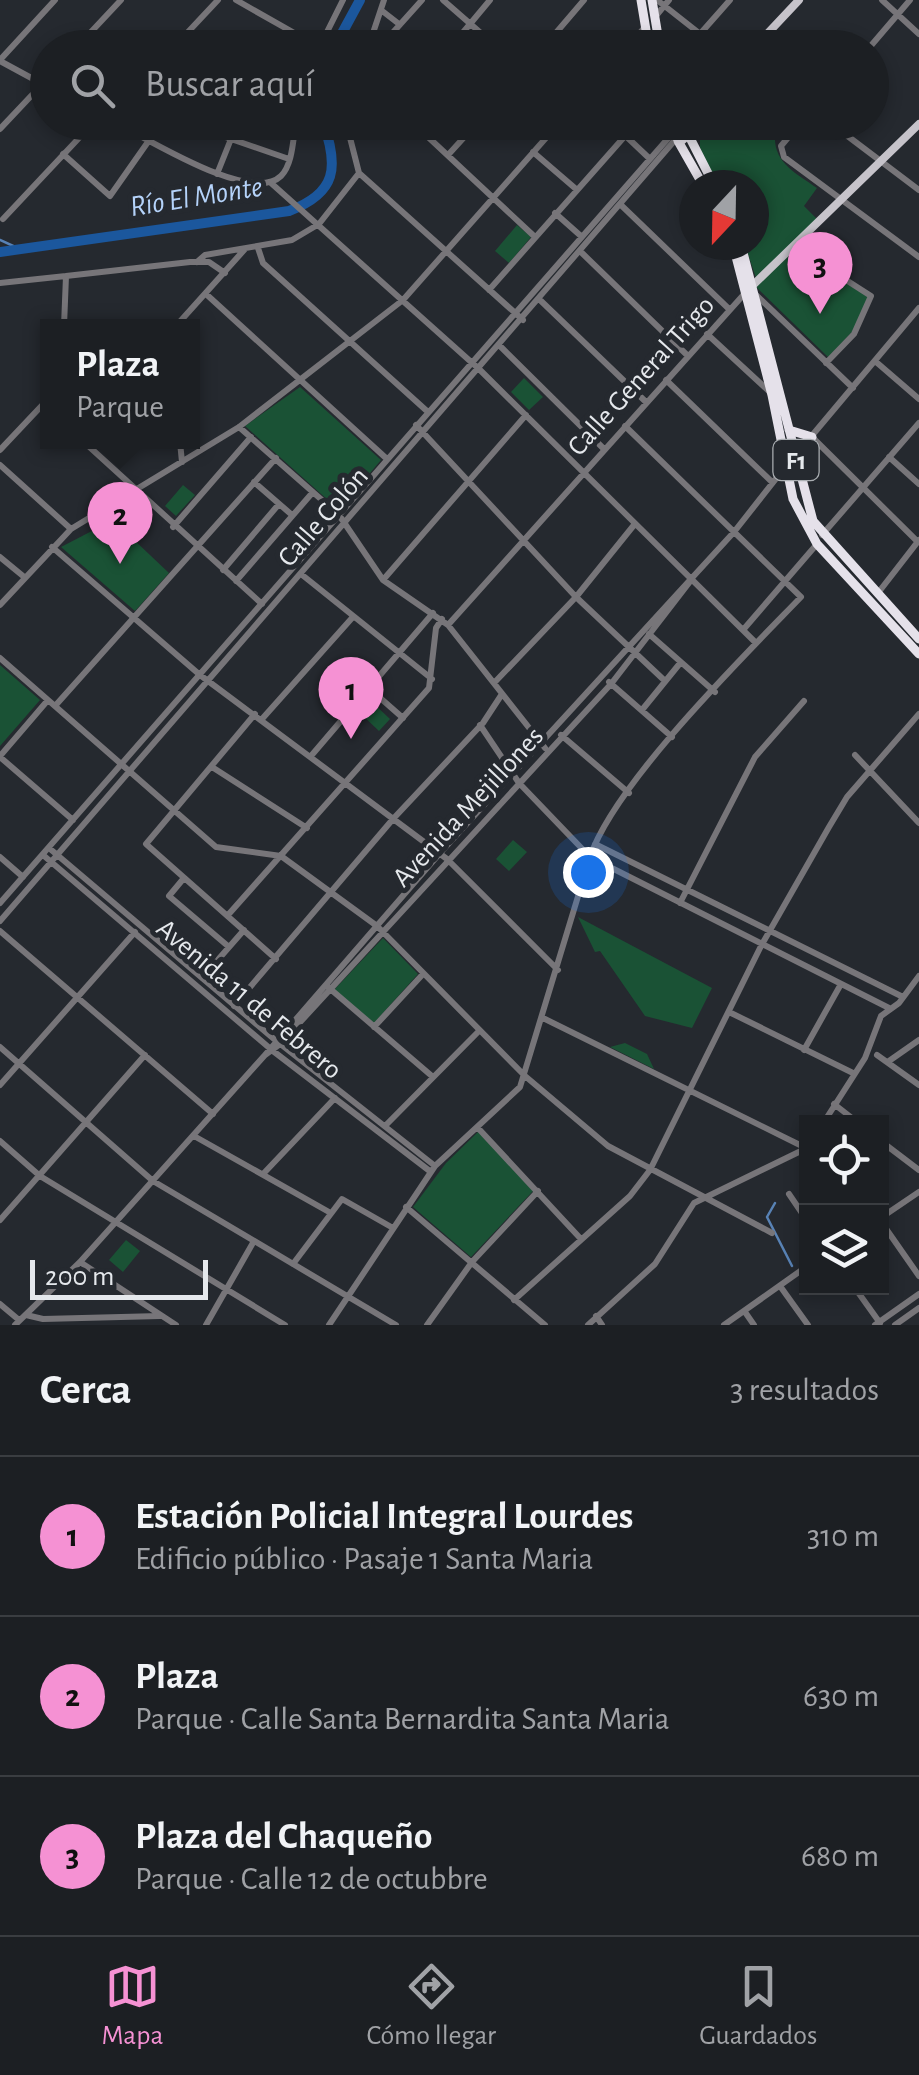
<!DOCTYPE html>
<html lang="es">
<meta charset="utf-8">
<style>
body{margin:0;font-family:"Alegreya Sans",sans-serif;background:#25272b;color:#f1f3f6}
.controls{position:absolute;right:30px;bottom:30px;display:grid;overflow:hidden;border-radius:0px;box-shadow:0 5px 15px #0003}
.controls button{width:90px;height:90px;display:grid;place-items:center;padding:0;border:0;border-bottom:2px solid #3a3d41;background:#1c1f23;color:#f1f3f6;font:50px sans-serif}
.compass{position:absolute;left:679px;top:170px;width:90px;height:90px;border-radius:50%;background:#1c1f23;box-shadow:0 5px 15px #0003;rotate:202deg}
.scale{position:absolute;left:30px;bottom:25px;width:178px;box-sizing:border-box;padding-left:10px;border:5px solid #e5e8ec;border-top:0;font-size:28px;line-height:35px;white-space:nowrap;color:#e5e8ec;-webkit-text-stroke:8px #25292f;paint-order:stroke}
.you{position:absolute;left:588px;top:872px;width:35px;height:35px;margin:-25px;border:8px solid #fff;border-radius:50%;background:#1a73e8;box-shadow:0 0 0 15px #1a73e833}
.badge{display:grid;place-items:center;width:65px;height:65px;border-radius:50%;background:#f591d3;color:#111;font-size:32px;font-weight:700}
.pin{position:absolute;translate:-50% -82px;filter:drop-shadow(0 2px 5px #0008)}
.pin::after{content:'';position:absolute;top:52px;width:35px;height:30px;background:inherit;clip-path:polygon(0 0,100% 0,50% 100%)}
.popup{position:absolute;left:40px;top:319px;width:160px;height:130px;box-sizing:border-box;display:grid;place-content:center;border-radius:0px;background:#1c1f23;filter:drop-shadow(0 2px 8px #0005);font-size:32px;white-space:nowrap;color:#a0a2a6}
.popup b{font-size:38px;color:#f1f3f6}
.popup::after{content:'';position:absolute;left:50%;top:100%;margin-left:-20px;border:20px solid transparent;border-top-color:#1c1f23}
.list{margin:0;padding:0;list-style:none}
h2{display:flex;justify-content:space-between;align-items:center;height:130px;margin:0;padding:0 40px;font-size:42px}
h2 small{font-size:32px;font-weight:400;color:#a0a2a6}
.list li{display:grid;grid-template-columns:65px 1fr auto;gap:30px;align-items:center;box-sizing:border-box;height:160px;padding:0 40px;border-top:2px solid #3a3d41}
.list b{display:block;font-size:38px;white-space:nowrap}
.list p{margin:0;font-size:32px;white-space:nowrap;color:#a0a2a6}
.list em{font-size:32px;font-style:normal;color:#a0a2a6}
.icon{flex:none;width:55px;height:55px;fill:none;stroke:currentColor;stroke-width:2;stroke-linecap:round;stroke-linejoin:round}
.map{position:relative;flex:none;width:919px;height:1325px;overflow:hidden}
.search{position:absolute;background:#1c1f23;box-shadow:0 5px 15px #0003;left:30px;right:30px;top:30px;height:110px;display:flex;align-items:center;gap:25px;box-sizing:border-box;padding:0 35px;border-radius:55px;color:#a0a2a6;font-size:38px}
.sheet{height:610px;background:#1c1f23}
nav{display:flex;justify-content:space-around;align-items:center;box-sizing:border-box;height:140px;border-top:2px solid #3a3d41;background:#1c1f23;font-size:28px;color:#a0a2a6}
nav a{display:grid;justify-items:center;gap:5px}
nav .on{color:#f591d3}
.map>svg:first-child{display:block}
.green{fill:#1a5235}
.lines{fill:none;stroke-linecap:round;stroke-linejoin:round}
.stream{stroke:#5882b5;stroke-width:2.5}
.river{stroke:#1b579d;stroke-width:10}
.minor{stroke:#777579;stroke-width:6}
.major{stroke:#c6c3ca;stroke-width:8}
.highway{stroke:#e5e1ea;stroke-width:9}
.labels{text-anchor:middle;stroke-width:10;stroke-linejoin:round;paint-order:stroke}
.shield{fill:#25292f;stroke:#abafb3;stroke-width:2.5}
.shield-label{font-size:25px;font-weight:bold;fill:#e5e8ec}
.street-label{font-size:28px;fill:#e5e8ec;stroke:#25292f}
.water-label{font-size:30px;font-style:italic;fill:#b5d3fa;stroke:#25292f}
</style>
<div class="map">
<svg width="919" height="1325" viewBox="0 0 919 1325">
<rect width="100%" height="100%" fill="#25292f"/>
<path class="green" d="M700,123H761L775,134C773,163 796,173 817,188L804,206L818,220L756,278L745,245H754V185H717L700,148Z
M517,225L531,237L509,263L495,251Z
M794,251L868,297L853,331L828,357L756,287Z
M524,378L543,397L529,410L511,392Z
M300,387L381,460L339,510L245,426Z
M183,485L195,495L176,516L165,506Z
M113,520L169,573L135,611L61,547Z
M0,665L40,700L0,746Z
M372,702L390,719L379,731L361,714Z
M513,840L527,852L509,871L496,859Z
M578,917L712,988L692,1028L645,1016L600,951L595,952Z
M383,938L418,974L374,1023L334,990Z
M625,1043L647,1054L654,1069L610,1047Z
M478,1132L533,1191L471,1257L413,1207L446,1163Z
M126,1240L140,1251L123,1272L109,1260Z"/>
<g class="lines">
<path class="stream" d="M0,240L22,250
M775,1203L767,1217L792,1266"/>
<path class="river" d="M334,48L360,0
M0,252L289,211C337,193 339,167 323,122"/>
<path class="minor" d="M236,0L319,47
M443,0L498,48
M657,0L718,48
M882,0L919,34
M381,10L399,24
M655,17L669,0
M700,34L730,0
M320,46L343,0
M76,48L121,0
M173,48L218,0
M368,48L384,0
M379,48L422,0
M450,48L490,0
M543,48L584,0
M627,48L645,27
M869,48L910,0
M0,60L55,0
M0,61L48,87
M114,122C147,138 251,205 281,176C293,164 293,138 296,122
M182,122L289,159
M412,122L535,237
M611,122L650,159
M768,122L786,137
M801,122L781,146L784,157L919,257
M829,122L919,190
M0,129L48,78
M533,152L576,189
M63,154L110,196L150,139
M448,155L478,122
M359,173L523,320
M217,174L231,139
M271,183L479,369L756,643
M622,206L729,309
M555,213L582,237
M3,219L94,122
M793,246L871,296L854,334L826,363
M258,248L263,263L428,412
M582,253L687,355
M197,262L205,255L292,240L319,224L359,173L346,122
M0,283L66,276
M489,290L625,136
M206,294L387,459
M755,294L853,388
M540,300L646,402
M64,326L66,276L190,262H209L225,273
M176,326L245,249
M707,334L772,394
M500,346L604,449
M875,361L919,399
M666,380L772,482
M416,425L576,597L665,681
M239,427L339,515L383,580L448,625L545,748
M812,437L918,542
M84,442L262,604
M180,442L182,462
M0,450L48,399
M794,457L919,308
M889,457L919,484
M0,465L71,529
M254,482L292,515
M173,527L251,437
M822,535L919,423
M52,547L200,675L447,859L558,970
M0,557L23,576
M223,570L279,504
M301,574L432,679
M692,579L611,684L280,1044L265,1055L440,853L734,532L786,466
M383,580L526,415
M236,581L313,492
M878,593L919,540
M0,605L71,529L239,427L403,300L560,122
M448,625L746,292
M743,630L817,544
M649,634L715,692
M0,658L216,847L281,856L377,926L525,1076L608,1146L772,1233
M609,682L672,737
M494,683L576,597L634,525
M370,689L403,718
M55,706L276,458
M642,710L681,662
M255,714L146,844L276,959
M262,719L352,618
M480,725L519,783L590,857L889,1008
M561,735L629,793
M855,755L919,823
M0,756L48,700
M311,756L433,613
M0,757L73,820
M212,767L307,828
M595,844L903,997
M49,848L274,1039L435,1166
M43,855L273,1051L431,1172
M0,857L23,877
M184,878L169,896L229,947
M0,903L671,135
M680,903L755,757L804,701
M228,915L429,688L436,628L442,619
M0,921L675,140
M0,931L213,1114
M202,978L244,930
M328,987L433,1077
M234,1006L393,819L483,723L502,694
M729,1012L853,1073
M543,1018L806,1148
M374,1027L423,974
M0,1047L153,1181L396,1325
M804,1050L841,984
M877,1055L919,1085
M889,1061L919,1040
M0,1085L135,932
M834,1104L857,1122
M824,1122L865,1058L881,1016L899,1003L919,976
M385,1126L478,1032
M478,1128L580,1238
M194,1136L329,1212
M0,1141L40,1176L285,1325
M882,1142L919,1170
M264,1173L335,1098
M789,1194L806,1219
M406,1207L545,1325
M882,1217L919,1192
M0,1220L145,1055
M882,1223L919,1276
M80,1262L176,1325
M293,1264L342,1199L393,1228
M780,1286L808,1325
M855,1288L880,1323
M514,1300L630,1196L650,1170L761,946L829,827L847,797L919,714
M0,1304L19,1320
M745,1312L754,1325
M26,1315L43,1319L160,1316
M596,1316L602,1325
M15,1325L80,1262L265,1055
M206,1325L254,1241
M329,1325L435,1166L520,1087L590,857C615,783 744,656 801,597L625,426
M427,1325L472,1262L538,1191
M588,1325L655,1264L694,1203L805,1149
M724,1325L806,1267
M875,1325L919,1294
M895,1325L919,1308"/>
<path class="major" d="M754,48L799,0
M750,288L919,124"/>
<path class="highway" d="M641,0L649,48
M652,0L660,48
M678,122L671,133L681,141L690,133L683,122
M689,136L714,185
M678,141L703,185
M733,245L772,395L793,499L817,544L919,654
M741,245L813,521L919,639
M789,430L812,437"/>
</g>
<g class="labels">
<rect class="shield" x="773.5" y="440" width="45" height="40" rx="8"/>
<g class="shield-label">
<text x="796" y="469">F1</text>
</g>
<g class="street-label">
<text transform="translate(640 375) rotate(-48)" y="10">Calle General Trigo</text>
<text transform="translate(322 516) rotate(-49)" y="10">Calle Colón</text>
<text transform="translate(467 806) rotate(-47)" y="10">Avenida Mejillones</text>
<text transform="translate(250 998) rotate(40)" y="10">Avenida 11 de Febrero</text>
</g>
<g class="water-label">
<text transform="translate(196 196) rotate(-9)" y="10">Río El Monte</text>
</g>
</g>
</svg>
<div class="controls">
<button><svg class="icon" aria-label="locate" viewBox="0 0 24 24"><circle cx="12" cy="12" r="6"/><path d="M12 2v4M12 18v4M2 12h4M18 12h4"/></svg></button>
<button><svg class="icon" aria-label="layers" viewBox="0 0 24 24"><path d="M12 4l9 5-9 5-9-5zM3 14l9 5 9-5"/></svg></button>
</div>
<svg class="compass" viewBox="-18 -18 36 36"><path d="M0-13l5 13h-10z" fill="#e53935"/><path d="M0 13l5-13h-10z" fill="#a0a2a6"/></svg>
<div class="scale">200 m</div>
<div class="you"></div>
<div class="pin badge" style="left:351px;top:739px">1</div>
<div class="pin badge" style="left:120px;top:564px">2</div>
<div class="popup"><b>Plaza</b>Parque</div>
<div class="pin badge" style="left:820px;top:314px">3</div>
<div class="search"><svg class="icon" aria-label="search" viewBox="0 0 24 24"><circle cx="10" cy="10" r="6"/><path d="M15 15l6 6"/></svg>Buscar aquí</div>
</div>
<section class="sheet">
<h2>Cerca<small>3 resultados</small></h2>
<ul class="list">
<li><span class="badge">1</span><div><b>Estación Policial Integral Lourdes</b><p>Edificio público · Pasaje 1 Santa Maria</p></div><em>310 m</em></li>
<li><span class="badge">2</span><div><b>Plaza</b><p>Parque · Calle Santa Bernardita Santa Maria</p></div><em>630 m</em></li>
<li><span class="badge">3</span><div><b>Plaza del Chaqueño</b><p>Parque · Calle 12 de octubbre</p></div><em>680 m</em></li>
</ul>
</section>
<nav>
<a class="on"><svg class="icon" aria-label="map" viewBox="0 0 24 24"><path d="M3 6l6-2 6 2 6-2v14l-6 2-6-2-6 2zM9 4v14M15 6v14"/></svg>Mapa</a>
<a><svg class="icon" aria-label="directions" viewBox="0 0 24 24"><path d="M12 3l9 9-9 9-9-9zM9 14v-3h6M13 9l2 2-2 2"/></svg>Cómo llegar</a>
<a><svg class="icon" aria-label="saved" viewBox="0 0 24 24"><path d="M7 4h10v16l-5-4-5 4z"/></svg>Guardados</a>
</nav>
